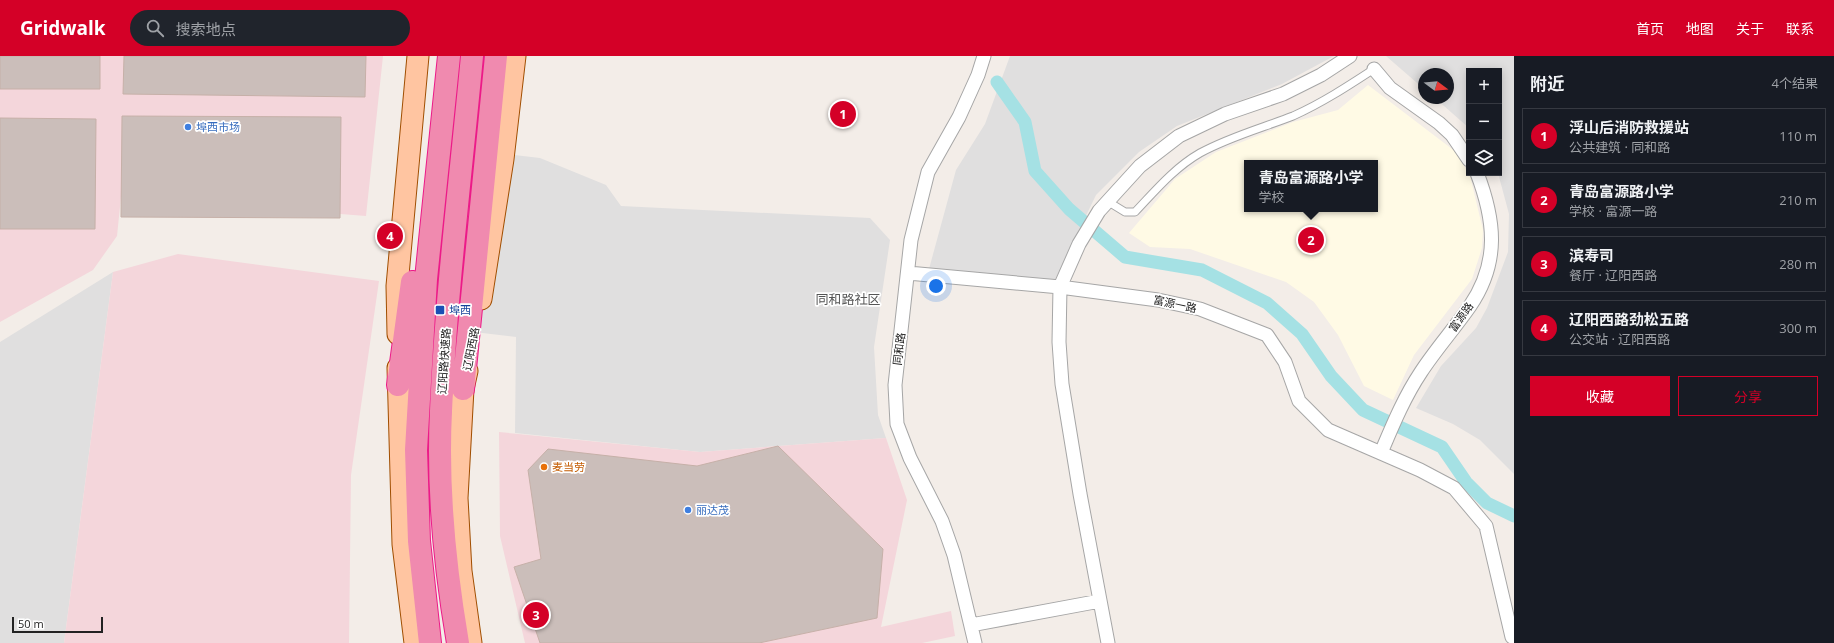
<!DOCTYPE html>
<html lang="zh">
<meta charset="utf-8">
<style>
body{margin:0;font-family:"Open Sans","Noto Sans SC",sans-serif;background:#20242c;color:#f1f3f6}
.controls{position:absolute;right:12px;top:12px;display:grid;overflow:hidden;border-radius:0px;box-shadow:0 2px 10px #0003}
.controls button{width:36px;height:36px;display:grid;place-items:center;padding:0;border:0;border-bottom:1px solid #363941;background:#171b24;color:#f1f3f6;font:20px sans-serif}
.compass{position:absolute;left:1418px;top:12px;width:36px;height:36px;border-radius:50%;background:#171b24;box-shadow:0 2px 10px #0003;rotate:106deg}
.scale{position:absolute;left:12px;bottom:10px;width:91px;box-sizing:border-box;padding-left:4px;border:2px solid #222;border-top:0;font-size:11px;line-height:14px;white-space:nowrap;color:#222;-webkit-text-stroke:3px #fff;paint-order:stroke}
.you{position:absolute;left:936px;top:230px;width:14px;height:14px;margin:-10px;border:3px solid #fff;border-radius:50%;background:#1a73e8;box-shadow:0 0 0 6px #1a73e833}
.badge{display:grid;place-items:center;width:26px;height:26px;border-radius:50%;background:#d40027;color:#fff;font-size:13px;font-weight:700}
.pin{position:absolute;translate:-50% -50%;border:2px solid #fff;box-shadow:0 1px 4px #0006}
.popup{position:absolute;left:1244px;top:104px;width:134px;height:52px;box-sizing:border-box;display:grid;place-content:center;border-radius:0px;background:#171b24;filter:drop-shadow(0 1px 3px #0005);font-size:13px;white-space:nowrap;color:#9ea1a6}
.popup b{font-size:15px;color:#f1f3f6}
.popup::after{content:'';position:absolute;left:50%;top:100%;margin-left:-8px;border:8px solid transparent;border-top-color:#171b24}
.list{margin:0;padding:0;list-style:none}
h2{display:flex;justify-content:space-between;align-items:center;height:52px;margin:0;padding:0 16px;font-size:17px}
h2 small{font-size:13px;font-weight:400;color:#9ea1a6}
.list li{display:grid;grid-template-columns:26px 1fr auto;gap:12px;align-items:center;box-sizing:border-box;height:56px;margin:0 8px 8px;padding:0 8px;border:1px solid #363941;border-radius:0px}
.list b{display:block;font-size:15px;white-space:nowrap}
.list p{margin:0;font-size:13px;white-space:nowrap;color:#9ea1a6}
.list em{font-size:13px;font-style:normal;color:#9ea1a6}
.actions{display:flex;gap:8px;padding:12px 16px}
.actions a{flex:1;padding:9px 0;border:1px solid #d40027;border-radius:0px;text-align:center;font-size:14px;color:#d40027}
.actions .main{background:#d40027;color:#fff}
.icon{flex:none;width:22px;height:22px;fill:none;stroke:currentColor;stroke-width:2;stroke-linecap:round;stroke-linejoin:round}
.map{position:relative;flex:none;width:1514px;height:587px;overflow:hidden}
header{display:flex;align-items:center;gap:24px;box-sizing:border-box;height:56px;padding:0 20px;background:#d40027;color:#fff}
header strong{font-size:19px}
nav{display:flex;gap:22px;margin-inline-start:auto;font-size:14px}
.search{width:280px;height:36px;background:#20242c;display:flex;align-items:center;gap:10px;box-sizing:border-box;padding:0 14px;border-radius:22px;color:#9ea1a6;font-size:15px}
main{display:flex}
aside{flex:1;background:#171b24}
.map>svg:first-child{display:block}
.residential{fill:#e0dfdf}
.commercial{fill:#f4d6db}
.education{fill:#fffae5;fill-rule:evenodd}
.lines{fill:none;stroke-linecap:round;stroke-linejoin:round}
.canal{stroke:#a5e1e4;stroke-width:13}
.building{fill:#cbbeba;stroke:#c6b0a8}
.lane-casing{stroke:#a6a6a6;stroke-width:9}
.street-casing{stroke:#a6a6a6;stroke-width:15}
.primary-casing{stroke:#a04e00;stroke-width:23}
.highway-casing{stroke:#ec1a88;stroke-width:24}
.lane{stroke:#fff;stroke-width:7}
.street{stroke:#fff;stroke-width:13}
.primary{stroke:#ffc5a1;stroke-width:21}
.highway{stroke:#f08aaf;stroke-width:22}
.shop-dot{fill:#3f7fe0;stroke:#fff;stroke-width:1.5}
.transit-dot{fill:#1a4fb4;stroke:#fff;stroke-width:1.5}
.food-dot{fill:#e8710a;stroke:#fff;stroke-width:1.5}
.labels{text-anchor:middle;stroke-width:3.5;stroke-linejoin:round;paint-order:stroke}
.shop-label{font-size:11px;fill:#366cbe;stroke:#fff;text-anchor:start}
.street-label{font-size:11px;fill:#222;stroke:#fff}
.transit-label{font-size:11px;fill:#164399;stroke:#fff;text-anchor:start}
.food-label{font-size:11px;fill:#c56008;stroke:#fff;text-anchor:start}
.quarter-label{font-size:13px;fill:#555;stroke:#fff}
</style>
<header>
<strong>Gridwalk</strong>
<div class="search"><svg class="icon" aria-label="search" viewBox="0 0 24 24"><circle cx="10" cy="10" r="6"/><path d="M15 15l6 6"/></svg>搜索地点</div>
<nav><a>首页</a><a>地图</a><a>关于</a><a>联系</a></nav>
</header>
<main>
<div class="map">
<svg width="1514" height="587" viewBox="0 0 1514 587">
<rect width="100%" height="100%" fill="#f3ede8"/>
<path class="residential" d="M1010,0H1334L1282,28L1177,70L1139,96L1096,139L1055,224L929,213L956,114L985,68Z
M1386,0H1514V418L1480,384L1453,368L1416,352L1441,310L1476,272L1487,252L1508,196L1509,158L1498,117L1499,15H1469V72L1435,42H1448V18H1424V33Z
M497,97L540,102L606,129L621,150L870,162L890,184L874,291L878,359L886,382L700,396L515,377L516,281L474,276Z
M113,216L64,587H0V286Z"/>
<path class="commercial" d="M0,0H383L366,160L121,141L117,180L93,214L0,266Z
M178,198L379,225L351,419L349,587H64L113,216Z
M499,376L700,396L886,382L907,444L881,571L951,555L955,580L922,587H525L500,480Z"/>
<path class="education" d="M1368,29L1456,96L1470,120L1483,174L1482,192L1472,223L1414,299L1393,344L1364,330L1338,279L1314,246L1286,226L1190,193L1150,191L1129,177L1175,123L1216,96L1293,66L1338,54ZM1247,107H1375V153H1247Z"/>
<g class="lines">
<path class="canal" d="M997,26L1025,66L1035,115L1069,153L1125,201L1202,214L1267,247L1302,278L1331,320L1363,354L1442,391L1466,426L1487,447L1514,460"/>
</g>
<path class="building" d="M0,0H100V33H0Z
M124,0H366L365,41L123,38Z
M122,60L341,61L340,162L121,161Z
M0,62L96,63L95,173H0Z
M778,390L883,493L877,562L759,587H540L514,511L541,503L528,414L548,393L697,410Z"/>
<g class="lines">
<defs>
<path id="lane" d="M1107,145L1125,156H1135C1155,135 1174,112 1200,97C1229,81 1262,72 1293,60C1322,47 1348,30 1374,13"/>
<path id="street" d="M1374,13L1390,32L1439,67L1452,79L1469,104
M908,217L1060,231L1158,244L1200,253L1267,279L1285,306L1299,345L1328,374L1420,414L1454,432L1486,470L1512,581
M1379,396L1383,392C1394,366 1405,340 1421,316C1436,293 1454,273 1470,250C1500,206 1495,164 1477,117
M971,569L1100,545
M975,587L954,499L942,465L910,402L897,368L895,329L911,184L928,116L959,61L978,19L984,0
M1108,587L1080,438L1062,328L1059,286L1060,231L1079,188L1099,155L1140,110L1179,80L1225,58L1283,38L1321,19L1350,0"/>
<path id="primary" d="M481,243L503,103L515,0
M398,278L397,230L418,0
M398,312L403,488L415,587
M467,315L463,333L457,442L461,515L471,587"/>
<path id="highway" d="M398,329L412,226
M463,333L496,0
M430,587L419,485L416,394L426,223L449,0
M458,587C445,511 437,433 441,355C446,237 461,118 472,0"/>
</defs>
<use href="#lane" class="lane-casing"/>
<use href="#street" class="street-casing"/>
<use href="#primary" class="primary-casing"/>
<use href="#highway" class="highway-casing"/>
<use href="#lane" class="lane"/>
<use href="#street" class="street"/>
<use href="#primary" class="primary"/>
<use href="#highway" class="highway"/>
</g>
<g class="shop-dot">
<circle cx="188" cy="71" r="4"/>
<circle cx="688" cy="454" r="4"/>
</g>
<rect class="transit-dot" x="435" y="249" width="10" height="10" rx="2"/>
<circle class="food-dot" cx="544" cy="411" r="4"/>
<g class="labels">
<g class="shop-label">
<text x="196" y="75">埠西市场</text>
<text x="696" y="458">丽达茂</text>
</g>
<g class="street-label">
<text transform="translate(1175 248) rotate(12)" y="4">富源一路</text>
<text transform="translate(1461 261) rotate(-55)" y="4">富源路</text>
<text transform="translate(471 293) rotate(-79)" y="4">辽阳西路</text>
<text transform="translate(899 293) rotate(-83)" y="4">同和路</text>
<text transform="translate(444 305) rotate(-86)" y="4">辽阳路快速路</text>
</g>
<g class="transit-label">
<text x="449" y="258">埠西</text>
</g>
<g class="food-label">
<text x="552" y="415">麦当劳</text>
</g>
<g class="quarter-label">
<text x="848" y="248">同和路社区</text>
</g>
</g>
</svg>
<div class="controls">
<button>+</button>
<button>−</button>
<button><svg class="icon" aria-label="layers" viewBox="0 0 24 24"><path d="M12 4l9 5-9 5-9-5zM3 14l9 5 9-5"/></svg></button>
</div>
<svg class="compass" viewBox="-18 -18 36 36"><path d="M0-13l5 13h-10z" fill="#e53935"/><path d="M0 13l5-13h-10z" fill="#9ea1a6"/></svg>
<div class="scale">50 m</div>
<div class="you"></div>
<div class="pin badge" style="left:843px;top:58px">1</div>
<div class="pin badge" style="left:1311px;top:184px">2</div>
<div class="popup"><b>青岛富源路小学</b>学校</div>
<div class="pin badge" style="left:536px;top:559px">3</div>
<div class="pin badge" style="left:390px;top:180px">4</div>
</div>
<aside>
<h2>附近<small>4个结果</small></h2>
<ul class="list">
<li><span class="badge">1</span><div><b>浮山后消防救援站</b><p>公共建筑 · 同和路</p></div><em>110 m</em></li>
<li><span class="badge">2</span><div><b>青岛富源路小学</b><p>学校 · 富源一路</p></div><em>210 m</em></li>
<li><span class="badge">3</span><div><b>滨寿司</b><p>餐厅 · 辽阳西路</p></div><em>280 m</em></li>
<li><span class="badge">4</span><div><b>辽阳西路劲松五路</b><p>公交站 · 辽阳西路</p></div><em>300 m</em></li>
</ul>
<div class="actions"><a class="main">收藏</a><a>分享</a></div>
</aside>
</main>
